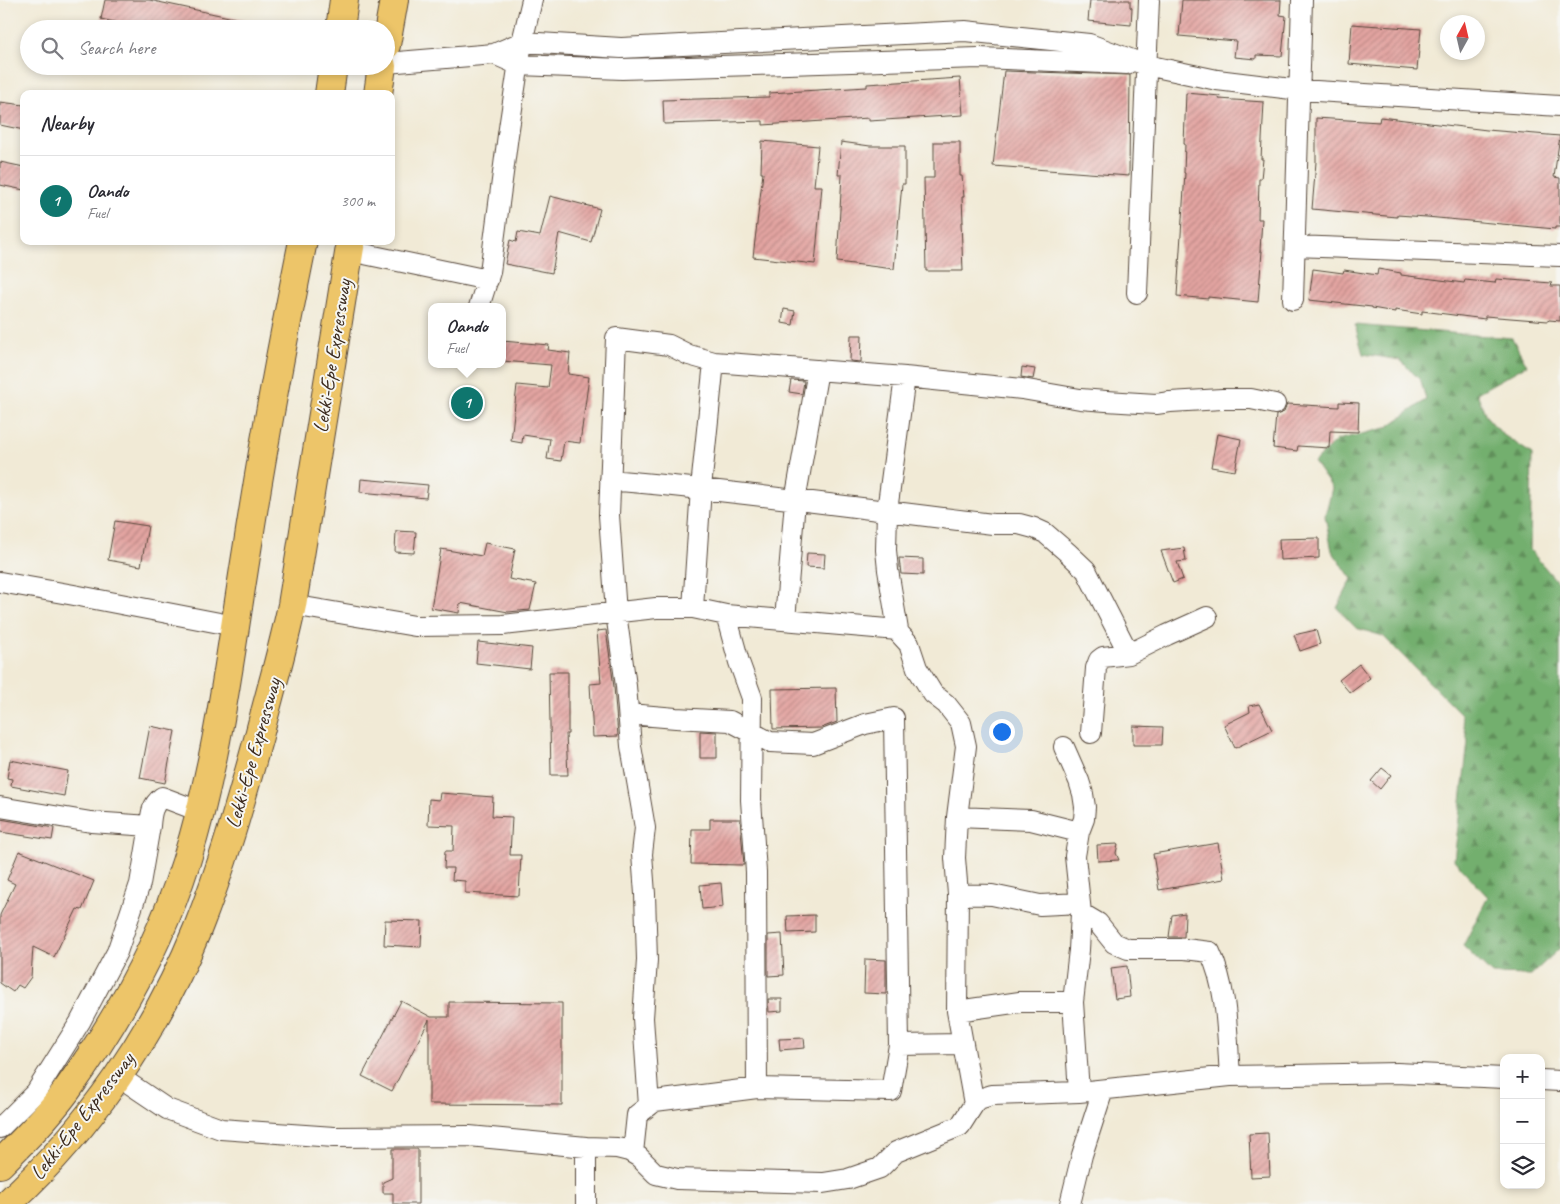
<!DOCTYPE html>
<meta charset="utf-8">
<style>
body{margin:0;font-family:Caveat,sans-serif;background:#f2f2f3;color:#2b2b33}
.controls{position:absolute;right:15px;bottom:15px;display:grid;overflow:hidden;border-radius:10px;box-shadow:0 2px 8px #0003}
.controls button{width:45px;height:45px;display:grid;place-items:center;padding:0;border:0;border-bottom:1px solid #e1e1e2;background:#fff;color:#2b2b33;font:25px sans-serif}
.compass{position:absolute;left:1440px;top:15px;width:45px;height:45px;border-radius:50%;background:#fff;box-shadow:0 2px 8px #0003;rotate:8deg}
.you{position:absolute;left:1001px;top:731px;width:18px;height:18px;margin:-12px;border:4px solid #fff;border-radius:50%;background:#1a73e8;box-shadow:0 0 0 8px #1a73e833}
.badge{display:grid;place-items:center;width:32px;height:32px;border-radius:50%;background:#0f766e;color:#fff;font-size:16px;font-weight:700}
.pin{position:absolute;translate:-50% -50%;border:2px solid #fff;box-shadow:0 1px 5px #0006}
.popup{position:absolute;left:428px;top:303px;width:78px;height:65px;box-sizing:border-box;display:grid;place-content:center;border-radius:10px;background:#fff;filter:drop-shadow(0 1px 4px #0005);font-size:16px;white-space:nowrap;color:#7c7c81}
.popup b{font-size:19px;color:#2b2b33}
.popup::after{content:'';position:absolute;left:50%;top:100%;margin-left:-10px;border:10px solid transparent;border-top-color:#fff}
.list{margin:0;padding:0;list-style:none}
h2{display:flex;justify-content:space-between;align-items:center;height:65px;margin:0;padding:0 20px;font-size:21px}
h2 small{font-size:16px;font-weight:400;color:#7c7c81}
.list li{display:grid;grid-template-columns:32px 1fr auto;gap:15px;align-items:center;box-sizing:border-box;height:90px;padding:0 20px;border-top:1px solid #e1e1e2}
.list b{display:block;font-size:19px;white-space:nowrap}
.list p{margin:0;font-size:16px;white-space:nowrap;color:#7c7c81}
.list em{font-size:16px;font-style:normal;color:#7c7c81}
.icon{flex:none;width:28px;height:28px;fill:none;stroke:currentColor;stroke-width:2;stroke-linecap:round;stroke-linejoin:round}
.map{position:relative;flex:none;width:1560px;height:1204px;overflow:hidden}
.search{position:absolute;background:#fff;box-shadow:0 2px 8px #0003;left:20px;top:20px;width:375px;height:55px;display:flex;align-items:center;gap:12px;box-sizing:border-box;padding:0 18px;border-radius:28px;color:#7c7c81;font-size:19px}
.panel{position:absolute;background:#fff;box-shadow:0 2px 8px #0003;left:20px;top:90px;width:375px;height:155px;border-radius:10px}
.map>svg:first-child{display:block}
.forest{fill:url(#forest-firs);stroke:#576c46}
.building{fill:url(#building-hatch)}
.lines{fill:none;stroke-linecap:round;stroke-linejoin:round}
.minor-casing{stroke:#56473a;stroke-width:22}
.highway-casing{stroke:#56473a;stroke-width:30}
.minor{stroke:#fff;stroke-width:20}
.highway{stroke:#edc569;stroke-width:28}
.labels{text-anchor:middle;stroke-width:4;stroke-linejoin:round;paint-order:stroke}
.street-label{font-size:21px;fill:#3b2a1e;stroke:#f6f6f2}
</style>
<div class="map">
<svg width="1560" height="1204" viewBox="0 0 1560 1204">
<defs>
<pattern id="forest-firs" width="22" height="20" patternUnits="userSpaceOnUse" patternTransform="scale(1.25)"><rect width="22" height="20" fill="#73af6e"/><path d="M5 1l3.5 6h-7zM16 11l3.5 6h-7z" fill="#608f5a"/></pattern>
<pattern id="building-hatch" width="6" height="6" patternUnits="userSpaceOnUse" patternTransform="scale(1.25)"><rect width="6" height="6" fill="#e3a4a1"/><path d="M-1 1l2-2M0 6l6-6M5 7l2-2" fill="none" stroke="#b98683"/></pattern>
</defs>
<rect width="100%" height="100%" fill="#f6f6f2"/>
<filter id="ink" filterUnits="userSpaceOnUse"><feTurbulence type="fractalNoise" baseFrequency=".02" numOctaves="2"/><feDisplacementMap in="SourceGraphic" scale="10" xChannelSelector="R" yChannelSelector="G"/><feConvolveMatrix kernelMatrix="1 2 1 2 8 2 1 2 1" color-interpolation-filters="sRGB"/></filter>
<filter id="wash" filterUnits="userSpaceOnUse"><feTurbulence type="fractalNoise" baseFrequency=".0096" numOctaves="4" result="noise"/><feDisplacementMap in="SourceGraphic" scale="20" xChannelSelector="R" yChannelSelector="G"/><feGaussianBlur stdDeviation="1.12" result="paint"/><feColorMatrix in="noise" values="0 0 0 0 0 0 0 0 0 0 0 0 0 0 0 0 0 1.4 0 .05"/><feComposite in="paint" operator="in"/></filter>
<g filter="url(#wash)">
<rect width="100%" height="100%" fill="#f1ead6"/>
<path class="forest" d="M1355,325L1512,338L1527,365L1477,393L1486,416L1502,434L1532,454L1530,550L1560,585V948L1531,975L1492,974L1463,946L1488,897L1454,860L1468,742L1461,714L1383,636L1356,628L1337,608L1352,579L1332,551L1325,516L1332,488L1314,462L1337,440L1386,428L1426,400L1421,381L1400,360L1363,354Z"/>
<g id="blocks">
<path class="building" d="M105,0H149L262,24V29H146L101,19Z
M1090,0H1130V7L1132,8L1131,25L1088,21Z
M1182,0H1281L1280,15L1286,16L1282,56L1256,55V59L1234,57L1236,41L1179,36Z
M1352,24L1421,29L1417,70L1349,64Z
M1004,71L1130,75L1129,176L993,166Z
M960,78L963,115L869,121V118L763,125V121L664,124L663,100L769,97V93L867,87V84Z
M1186,93L1220,96L1219,99L1264,102L1261,159H1263L1261,179H1259L1258,219H1262L1260,251H1262L1258,302L1208,297V299L1177,296L1185,173H1184L1185,144H1184Z
M0,102L24,105V130L0,125Z
M1380,117L1487,130L1560,136L1554,177L1560,178V227H1555V229L1427,217L1397,215V217L1312,209L1316,162V118L1379,122Z
M762,141L818,146L814,186H822L815,264L753,257L763,173H761Z
M841,142L870,146H905V184H902L894,269L837,262L842,175H838Z
M934,142H960V176H962L964,197H962L963,222H961L963,271H926L924,178H934Z
M0,162L24,167V190L0,185Z
M550,196L600,209L591,242L559,233L552,273L505,264L510,240L516,242L518,232L540,236Z
M1313,269L1343,273L1344,270L1377,275L1378,269L1401,273V275L1464,283L1465,280L1495,283L1496,279L1552,283L1551,286H1560V321L1549,320L1548,321L1485,316V319L1422,311V314L1395,310V312L1372,308V307L1309,300Z
M784,309L795,311L793,325L782,323Z
M851,335H862L861,362L850,361Z
M502,341L549,345L548,350L570,353L568,374L589,377L580,443L564,441L561,461L547,459L550,439L523,435L522,443L511,441L517,385L548,388L551,365L502,361Z
M1022,367L1035,369L1033,379L1021,377Z
M791,380L804,381L802,394L789,392Z
M1339,402L1359,403L1358,432L1330,431L1329,448L1298,446L1297,451L1273,448L1276,415L1284,412L1287,404L1339,407Z
M1217,434L1241,439L1235,471L1211,467Z
M361,479L428,485L426,498L360,492Z
M115,521L148,526L141,566L108,560Z
M396,531L416,532L414,553L395,552Z
M1319,538V558L1280,560L1279,539Z
M485,543L515,549L509,579L536,584L530,610L508,612L460,603L459,613L431,608L441,549L482,556Z
M1184,548L1186,561L1177,562L1183,579L1173,583L1161,551Z
M807,553L825,554L824,568L806,567Z
M899,558L923,559V575L901,574Z
M606,630L614,687L618,736L593,737L590,684L601,683L597,631Z
M1316,630L1320,644L1300,651L1294,635Z
M478,642L532,648L530,669L476,663Z
M1359,664L1370,678L1350,693L1339,680Z
M549,672H568V734H566L568,775H551Z
M836,688L837,722L821,728L773,729L772,689Z
M1259,704L1272,730L1235,748L1224,725L1250,712L1249,706Z
M150,726L175,731L165,783L140,778Z
M1133,726L1163,727L1162,745H1133Z
M700,731L717,732V758H700Z
M10,760L68,771L64,796L11,786L12,779L7,778Z
M1382,768L1391,775L1380,789L1371,781Z
M440,793L493,797L492,816L512,817L510,855H521L519,896L465,893V881L452,880L453,868H444L445,851H453L454,826L428,825L429,799L439,800Z
M0,819L54,828L52,840L0,832Z
M710,819H740L744,865L691,864L692,829H710Z
M1218,843L1224,879L1159,890L1153,854Z
M1118,844L1116,853L1119,860L1098,861L1097,845Z
M19,851L94,881L82,910L77,909L54,957L33,947L31,977L23,988L18,985L13,992L0,983V915L15,884L7,880Z
M721,883L723,907L702,909L700,885Z
M1185,913L1184,937H1169L1172,915Z
M815,915V932L788,933L787,916Z
M385,920L422,921L421,947L384,945Z
M782,934L784,975L768,976V935Z
M865,959L886,960V994L864,993Z
M1127,966L1130,997L1115,999L1111,968Z
M768,999H782V1011L769,1012Z
M401,1001L431,1017H449V1002L562,1003V1105L429,1104V1020L392,1091L362,1076Z
M804,1038L805,1048L780,1050L779,1039Z
M1268,1133L1270,1176L1251,1177L1249,1134Z
M392,1149H418V1204H393V1193H383V1182L392,1178Z"/>
</g>
</g>
<g filter="url(#ink)">
<use href="#blocks" fill-opacity="0" stroke="#56473a" stroke-width="1"/>
<g class="lines">
<defs>
<path id="minor" d="M494,54L519,65L622,69L979,58L1127,64
M386,63L494,54L522,42L621,48L965,31L1089,44L1146,65L1217,80L1300,90L1560,106
M1295,246L1560,256
M350,251L488,280
M1137,293L1149,0
M1293,300L1302,0
M479,307L490,272L508,135L522,42L532,0
M610,480C738,491 865,509 993,524H1019L1034,528L1045,533L1067,552L1086,570L1129,654L1103,657L1099,660L1096,668L1091,733
M0,582L74,595L235,626
M292,605L415,626L503,625L656,608H693L726,615L898,630V632L909,644L917,668L933,694L946,704L961,723L966,746L957,817L955,858L958,894L957,1011L974,1104
M693,608L701,488L714,362
M726,615L739,662L752,698L751,800L756,872L757,1088
M785,620L795,501L818,370
M898,630L888,570L886,550L887,511L905,377
M1129,654L1167,635L1207,617
M629,714L676,718L730,721L770,742L813,744L865,724L894,718L899,1045
M1064,747L1079,781L1083,794L1085,807L1084,819L1079,832L1075,856L1081,913L1079,950L1073,1002L1079,1092
M0,807L91,822L150,826C151,813 152,805 162,797L199,811
M957,817L1031,820L1079,832
M958,894L992,895L1040,905L1080,903
M1081,913L1098,923L1114,943L1128,949H1185L1210,952C1228,990 1227,1036 1230,1076
M957,1011L1020,1002H1073
M118,1076L167,1109L221,1129L334,1137L469,1136L586,1147V1204
M1541,1080L1560,1081
M649,1106L643,1018L647,960L645,894L642,854L645,828L631,746L626,686L616,613L609,515L616,338L669,345L689,355L714,362L905,377L1022,389L1080,399L1106,401L1156,404L1170,402L1222,399H1251L1275,404
M0,1128L36,1092L80,1022L117,952L140,884L150,826
M586,1147L617,1148L629,1151L639,1157L656,1174L677,1179L823,1183L848,1179L880,1168L896,1152L960,1126L974,1104L979,1099L992,1095L1079,1092L1230,1076L1397,1073L1504,1078
M633,1153L637,1115L655,1101L757,1088L891,1091L899,1045L962,1044
M1070,1204L1082,1155L1103,1090"/>
<path id="highway" d="M340,29L344,0
M386,45L394,0
M329,94L333,66
M378,94L382,66
M0,1164C23,1141 47,1117 67,1090C117,1021 160,944 186,862C218,761 230,654 247,550C263,446 282,344 303,241
M7,1204C89,1129 155,1033 197,930C222,868 241,801 259,736C270,692 283,649 292,605L351,241"/>
</defs>
<use href="#minor" class="minor-casing"/>
<use href="#highway" class="highway-casing"/>
<use href="#minor" class="minor"/>
<use href="#highway" class="highway"/>
</g>
</g>
<g class="labels">
<g class="street-label">
<text transform="translate(332 356) rotate(-81)" y="7">Lekki-Epe Expressway</text>
<text transform="translate(253 753) rotate(-74)" y="7">Lekki-Epe Expressway</text>
<text transform="translate(82 1116) rotate(-52)" y="7">Lekki-Epe Expressway</text>
</g>
</g>
</svg>
<div class="controls">
<button>+</button>
<button>−</button>
<button><svg class="icon" aria-label="layers" viewBox="0 0 24 24"><path d="M12 4l9 5-9 5-9-5zM3 14l9 5 9-5"/></svg></button>
</div>
<svg class="compass" viewBox="-18 -18 36 36"><path d="M0-13l5 13h-10z" fill="#e53935"/><path d="M0 13l5-13h-10z" fill="#7c7c81"/></svg>
<div class="you"></div>
<div class="pin badge" style="left:467px;top:403px">1</div>
<div class="popup"><b>Oando</b>Fuel</div>
<div class="search"><svg class="icon" aria-label="search" viewBox="0 0 24 24"><circle cx="10" cy="10" r="6"/><path d="M15 15l6 6"/></svg>Search here</div>
<section class="panel">
<h2>Nearby<small></small></h2>
<ul class="list">
<li><span class="badge">1</span><div><b>Oando</b><p>Fuel</p></div><em>300 m</em></li>
</ul>
</section>
</div>
